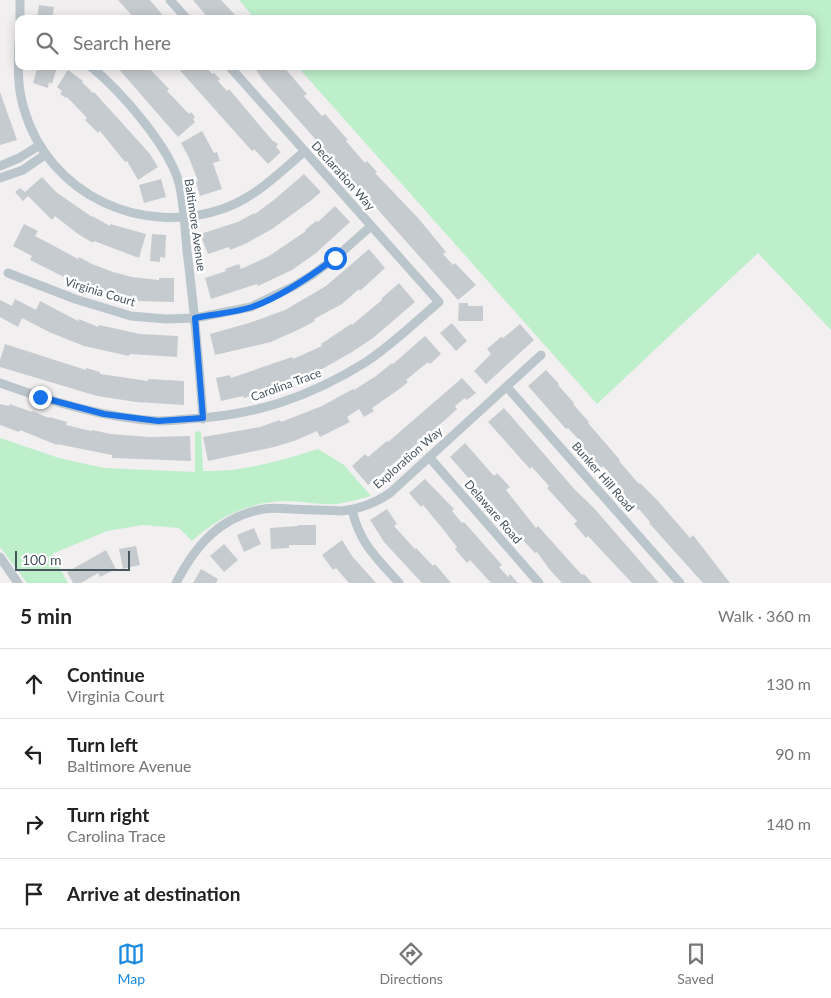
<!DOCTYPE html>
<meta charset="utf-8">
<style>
body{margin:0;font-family:Lato,sans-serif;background:#f6f6f6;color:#222}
.scale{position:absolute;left:15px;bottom:12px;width:115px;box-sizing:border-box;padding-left:5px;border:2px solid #47555d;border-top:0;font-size:14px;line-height:18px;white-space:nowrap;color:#47555d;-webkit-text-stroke:4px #fff;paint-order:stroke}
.stop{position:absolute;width:15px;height:15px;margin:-11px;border:4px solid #1a73e8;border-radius:50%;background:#fff}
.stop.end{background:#1a73e8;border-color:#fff;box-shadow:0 1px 5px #0008}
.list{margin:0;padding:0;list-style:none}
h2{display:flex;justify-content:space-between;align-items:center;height:65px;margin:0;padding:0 20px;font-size:21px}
h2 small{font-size:16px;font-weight:400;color:#767676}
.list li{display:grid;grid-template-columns:32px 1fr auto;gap:15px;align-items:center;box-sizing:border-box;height:70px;padding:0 20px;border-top:1px solid #e0e0e0}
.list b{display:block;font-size:19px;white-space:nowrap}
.list p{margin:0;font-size:16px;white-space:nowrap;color:#767676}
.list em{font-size:16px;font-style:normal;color:#767676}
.icon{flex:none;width:28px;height:28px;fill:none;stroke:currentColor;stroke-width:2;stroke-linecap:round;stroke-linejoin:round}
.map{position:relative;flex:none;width:831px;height:583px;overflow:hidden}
.search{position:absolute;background:#fff;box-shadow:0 2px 12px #0003;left:15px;right:15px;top:15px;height:55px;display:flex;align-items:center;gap:12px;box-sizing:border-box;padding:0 18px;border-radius:10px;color:#767676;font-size:19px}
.sheet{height:345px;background:#fff}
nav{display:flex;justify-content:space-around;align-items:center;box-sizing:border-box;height:70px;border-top:1px solid #e0e0e0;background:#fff;font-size:14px;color:#767676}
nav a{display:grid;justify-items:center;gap:2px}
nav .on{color:#1b8ae0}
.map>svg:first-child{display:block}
.green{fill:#beefcb}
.building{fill:#c6cbcf}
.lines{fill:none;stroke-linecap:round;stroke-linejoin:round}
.minor{stroke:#bbc6cc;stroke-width:9}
.route{stroke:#1a73e8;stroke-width:6}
.labels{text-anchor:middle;stroke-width:5;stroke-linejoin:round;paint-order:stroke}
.street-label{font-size:12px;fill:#47555d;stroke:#fff}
</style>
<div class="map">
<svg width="831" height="583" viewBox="0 0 831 583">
<rect width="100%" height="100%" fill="#f2eff0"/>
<path class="green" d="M239,0H831V330L758,253L597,404L297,66H812V19H255Z
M201,431L203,471C244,472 279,461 318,449L344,465L371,496C360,499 348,502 337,504C322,505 305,502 290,501C253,500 219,516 192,541L179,528L143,525L107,531L52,554L68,583H27L0,547V438L59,458L104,468L195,472V432Z"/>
<path class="building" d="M118,0H150L166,19H135Z
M193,0H221L236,16L233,19H209Z
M39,5L54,7L52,19H37Z
M38,66L57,67L52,84L49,82L48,88L33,83Z
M116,66H147L169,89L167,91L189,114L191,112L195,117L193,119L195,122L178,137Z
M176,66H205L212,74L214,73L220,79L218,81L227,91L229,89L272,140L278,144L276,147L281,152L268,164L254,149L252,151Z
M254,66H283L307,94L304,96L322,116L325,114L348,140L346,141L365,163L367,161L377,172L375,173L419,219L446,252L443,254L453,265L455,263L476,285L458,300L262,79Z
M68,70L83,81L82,82L93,93L94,92L150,154L158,167L138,180L127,161L125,162L100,131L98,133L85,120L87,118L67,97L66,98L60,94L62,91L57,87Z
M0,92L17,140L0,145Z
M202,131L214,153L217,152L220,161L213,163L222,189L200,196L196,182L198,181L189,158L181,143Z
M304,174L321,192L309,202L272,229L245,244L230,250L229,247L208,254L200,234L238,222L254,213L255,214L275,199Z
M42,177L56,192L92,217V216L110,226V224L146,234L139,258L94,241L93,243L78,234L55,216L52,220L28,196L23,201L15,192L20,188L25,192Z
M161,179L166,197L144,203L139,185Z
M335,206L350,222L316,253L292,270L258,286L257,284L211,299L205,278L226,271L225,269L239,264L241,269L269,256L306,231L305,230L316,221L318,222Z
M24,224L38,231L35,236L54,246L78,259L79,257L92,264L113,272L132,277L159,280V278H174V302L136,301L103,293L62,276L30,260L32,256L13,246Z
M152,234L166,235L165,258L160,257V262L150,261Z
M369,249L385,268L360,291L359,289L342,304L314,319L315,321L302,328L271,342L215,355L210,334L249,323L285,310L326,286Z
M399,283L415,302L373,338L352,352L324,368L288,384L244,398L243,396L221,401L216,378L230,375L231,378L292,357L293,359L322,346L321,344L351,324L352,325L382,300L381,299Z
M15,299L36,310L40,301L78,321L79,319L98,327L99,325L140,334L178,336L177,357L130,354L129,356L84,346L49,332L22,318L18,327L0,317V300L12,306Z
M459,303H468V306H483V321H458Z
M452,323L467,341L456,351L440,333Z
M520,324L534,340L486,384L474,371L491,354L487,349L501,337L503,338Z
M425,336L441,354L430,364L428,362L406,380L408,382L398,390L372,408L374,411L364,417L359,409L347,417L350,422L320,437L317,431L294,441L274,447L208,461L203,437L260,427L280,420L281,422L322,406L353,389L354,390L376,376L392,363L393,364Z
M5,344L86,370V368L100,372V374L148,381V379L184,381V405L136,402L97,396L0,367V360Z
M546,370L559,384L558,385L574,403L573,404L589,422L588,423L620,460L619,461L639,484L640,483L658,501L690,538L693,535L730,583H703L649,523L650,522L639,509L638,510L626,497L610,478L612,476L603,466L601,468L577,442L579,440L568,428L566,429L528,386Z
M462,378L476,393L467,400L465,398L455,406L457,409L444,421L368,485L352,466L365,454L368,457L387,441L388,442Z
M0,404L9,406L10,404L32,412V411L49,418L50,417L67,422L66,425L91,431L92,430L111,434L149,437L190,436L191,461L112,458V455L57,444V445L20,430L19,432L0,425Z
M504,408L576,491L593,507L659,583H632L588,536L586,538L574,524L577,521L547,488L549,486L532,467L530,469L488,422Z
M465,443L494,476L497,473L510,487L506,490L536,528L538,526L582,575L584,574L592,583H562L550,570L537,552L535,553L523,540L450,457Z
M425,479L454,509L452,511L462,523L464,522L502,565L499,567L508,577L510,574L518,583H491L470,560L467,563L455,549L457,547L442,528L423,505L421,507L409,493Z
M387,509L397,524L394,526L415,549L416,548L433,566L435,564L451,583H422L384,542L370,520Z
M298,525H316V545H289V548L271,549L270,528L298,526Z
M254,528L261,544L244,552L237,535Z
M342,540L352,556L376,583H349L336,568L333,570L322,555Z
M224,544L238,560L224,572L210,556Z
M136,546L140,565L123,569L119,549Z
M106,550L116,569L100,577L98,573L81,583H73L67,572Z
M201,569L218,579L216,583H193Z"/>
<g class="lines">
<path class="minor" d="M170,0L187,19
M20,19V0
M19,41C18,64 17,87 24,109C49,195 142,238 225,208C256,197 280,172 305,151
M90,66C120,90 169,146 179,183C184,202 185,231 187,251C194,307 199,363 203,419
M0,166L19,158L40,145
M0,178L23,170L46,154
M8,273L75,299L131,316L166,319L195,318L251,307L294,286L312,275L335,258L371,226
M0,383C50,401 104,418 158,421C168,421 178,420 188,419C254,416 310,397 366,362C392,345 415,322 439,302L229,66
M507,387L680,583
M429,457L539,583
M352,510C360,544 377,558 399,583
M0,557L18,583
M176,583C195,546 220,516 264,509C273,507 282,509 291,509C308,510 325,510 342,511C360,509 374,504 390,493L541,355"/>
</g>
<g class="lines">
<path class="route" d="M40,397L104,414L158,421L203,418L195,318C213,314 234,313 252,307C281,297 311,276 335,258"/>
</g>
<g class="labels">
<g class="street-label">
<text transform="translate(343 176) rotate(48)" y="4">Declaration Way</text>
<text transform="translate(195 225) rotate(82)" y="4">Baltimore Avenue</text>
<text transform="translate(100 292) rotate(17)" y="4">Virginia Court</text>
<text transform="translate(286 385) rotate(-20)" y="4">Carolina Trace</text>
<text transform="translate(408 458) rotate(-41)" y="4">Exploration Way</text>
<text transform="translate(603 477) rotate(49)" y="4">Bunker Hill Road</text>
<text transform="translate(493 512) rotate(49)" y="4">Delaware Road</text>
</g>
</g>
</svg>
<div class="scale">100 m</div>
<div class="stop" style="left:335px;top:258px"></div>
<div class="stop end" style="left:40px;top:397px"></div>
<div class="search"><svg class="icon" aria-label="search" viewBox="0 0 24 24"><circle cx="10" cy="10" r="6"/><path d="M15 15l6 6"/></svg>Search here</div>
</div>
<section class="sheet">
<h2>5 min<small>Walk · 360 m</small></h2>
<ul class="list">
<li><svg class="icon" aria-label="ahead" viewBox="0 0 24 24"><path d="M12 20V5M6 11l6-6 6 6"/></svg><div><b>Continue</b><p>Virginia Court</p></div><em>130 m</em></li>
<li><svg class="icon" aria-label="left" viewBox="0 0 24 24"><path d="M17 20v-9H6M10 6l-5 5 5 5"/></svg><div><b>Turn left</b><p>Baltimore Avenue</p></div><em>90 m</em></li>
<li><svg class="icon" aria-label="right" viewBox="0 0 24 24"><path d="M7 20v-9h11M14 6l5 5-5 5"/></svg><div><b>Turn right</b><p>Carolina Trace</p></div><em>140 m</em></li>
<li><svg class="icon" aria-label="arrive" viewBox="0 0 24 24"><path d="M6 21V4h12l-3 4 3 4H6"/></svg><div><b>Arrive at destination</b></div></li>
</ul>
</section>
<nav>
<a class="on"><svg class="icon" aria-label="map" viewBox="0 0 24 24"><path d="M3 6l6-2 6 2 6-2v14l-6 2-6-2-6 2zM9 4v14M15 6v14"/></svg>Map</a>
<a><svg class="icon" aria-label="directions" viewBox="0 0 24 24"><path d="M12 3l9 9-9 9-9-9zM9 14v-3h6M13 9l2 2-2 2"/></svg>Directions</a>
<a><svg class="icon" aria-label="saved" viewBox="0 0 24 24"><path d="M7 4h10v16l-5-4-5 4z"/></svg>Saved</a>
</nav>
